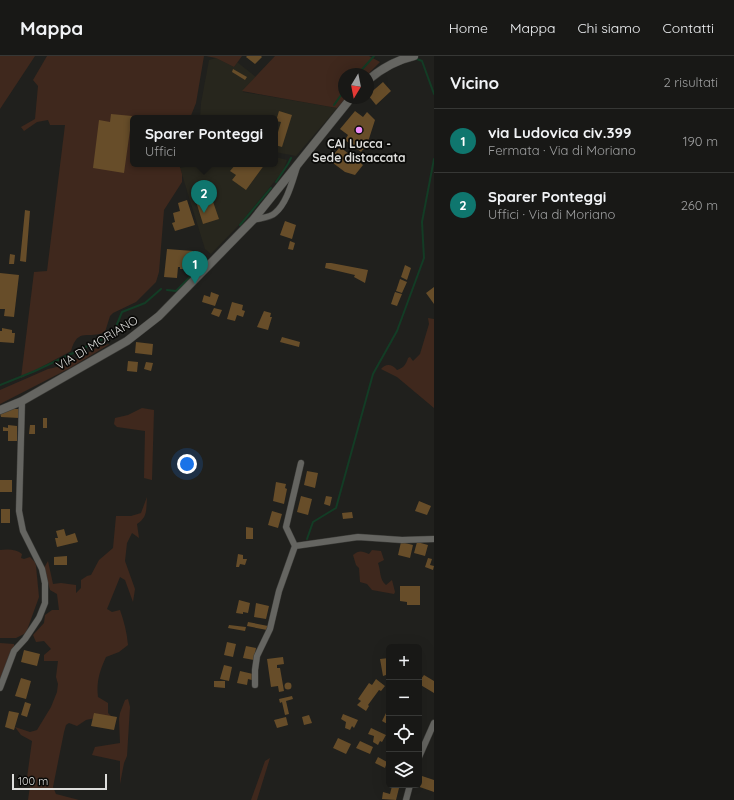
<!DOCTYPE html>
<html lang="it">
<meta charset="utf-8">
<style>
body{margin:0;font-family:Quicksand,sans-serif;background:#252523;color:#f1f3f6}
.controls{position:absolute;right:12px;bottom:12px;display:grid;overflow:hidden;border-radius:6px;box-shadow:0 4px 16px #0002}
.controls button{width:36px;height:36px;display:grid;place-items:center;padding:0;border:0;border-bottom:1px solid #363735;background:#181816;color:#f1f3f6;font:20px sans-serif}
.compass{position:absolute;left:338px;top:12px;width:36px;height:36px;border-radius:50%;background:#181816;box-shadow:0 4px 16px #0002;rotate:190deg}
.scale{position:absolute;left:12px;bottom:10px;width:95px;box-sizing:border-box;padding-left:4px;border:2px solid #dededc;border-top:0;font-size:11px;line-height:14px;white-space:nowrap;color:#dededc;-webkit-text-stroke:3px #0a0a08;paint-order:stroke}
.you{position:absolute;left:187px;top:408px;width:14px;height:14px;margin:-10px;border:3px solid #fff;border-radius:50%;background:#1a73e8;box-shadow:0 0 0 6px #1a73e833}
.badge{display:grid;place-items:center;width:26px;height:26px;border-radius:50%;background:#0f766e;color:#fff;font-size:13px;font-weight:700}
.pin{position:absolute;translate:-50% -33px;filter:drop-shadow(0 1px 2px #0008)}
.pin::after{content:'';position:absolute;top:21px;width:14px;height:12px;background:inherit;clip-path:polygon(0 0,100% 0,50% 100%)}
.popup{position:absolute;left:130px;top:59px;width:148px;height:52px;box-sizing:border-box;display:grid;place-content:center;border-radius:6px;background:#181816;filter:drop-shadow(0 1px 3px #0005);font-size:13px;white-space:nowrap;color:#9fa0a1}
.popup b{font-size:15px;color:#f1f3f6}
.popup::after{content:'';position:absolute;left:50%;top:100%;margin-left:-8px;border:8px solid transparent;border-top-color:#181816}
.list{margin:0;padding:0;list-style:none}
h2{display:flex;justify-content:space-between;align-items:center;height:52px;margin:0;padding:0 16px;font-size:17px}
h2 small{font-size:13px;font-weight:400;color:#9fa0a1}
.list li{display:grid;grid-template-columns:26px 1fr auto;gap:12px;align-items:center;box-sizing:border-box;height:64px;padding:0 16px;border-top:1px solid #363735}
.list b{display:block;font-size:15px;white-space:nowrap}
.list p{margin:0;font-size:13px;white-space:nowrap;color:#9fa0a1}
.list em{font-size:13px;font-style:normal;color:#9fa0a1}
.icon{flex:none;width:22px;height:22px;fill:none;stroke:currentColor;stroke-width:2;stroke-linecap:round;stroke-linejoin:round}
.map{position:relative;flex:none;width:434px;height:744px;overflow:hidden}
header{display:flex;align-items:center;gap:24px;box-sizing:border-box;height:56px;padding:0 20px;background:#181816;border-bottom:1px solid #363735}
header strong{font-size:19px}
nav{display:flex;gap:22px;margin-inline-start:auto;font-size:14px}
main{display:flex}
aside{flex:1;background:#181816}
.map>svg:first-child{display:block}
.built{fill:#27261d}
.green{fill:#3f281d}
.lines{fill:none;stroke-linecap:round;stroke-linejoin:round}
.stream{stroke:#133c25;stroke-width:2}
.building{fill:#674d29}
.minor-casing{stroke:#3d3d3a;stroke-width:7}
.secondary-casing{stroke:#3d3d3a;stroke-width:9}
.minor{stroke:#656561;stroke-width:6}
.secondary{stroke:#656561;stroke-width:8}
.poi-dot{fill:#ed8cf9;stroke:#0a0a08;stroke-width:1.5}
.labels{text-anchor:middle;stroke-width:3.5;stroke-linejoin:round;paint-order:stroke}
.poi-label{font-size:12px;font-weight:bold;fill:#dededc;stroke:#0a0a08}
.street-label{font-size:12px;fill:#dededc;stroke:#0a0a08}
</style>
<header>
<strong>Mappa</strong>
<nav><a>Home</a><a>Mappa</a><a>Chi siamo</a><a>Contatti</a></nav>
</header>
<main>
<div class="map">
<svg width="434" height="744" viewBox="0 0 434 744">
<rect width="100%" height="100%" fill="#20201d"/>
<path class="built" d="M216,2L234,11L237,6L256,21L243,36L337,52L296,100L275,96V62H200L201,47L209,4Z
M275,101L287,104L283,115L238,170L211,198L205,193L180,112L199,108H275Z"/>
<path class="green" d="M0,0H35L0,53Z
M47,0H204L196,47L190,62H133V108H179L182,118V126L164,154L159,216L156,226L136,246L113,257L110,260L105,276C89,284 78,270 71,295L21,322L34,216L47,215L65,69H50L48,64L37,66L24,75L21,71L35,63L38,30L33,24Z
M206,0H242L234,11L216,2Z
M275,0H369L380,6L368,18H344V42H346L337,52L242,35Z
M428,262L434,263V352L397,321L381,313C386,307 392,308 397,314C403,312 406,309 408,302L410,301L413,305L420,298L429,268Z
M110,288L70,312L0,348V334L48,313L65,309L102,289Z
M142,352L154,354L152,424L144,422L145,375L117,371L114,368L115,362L128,359Z
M147,441C146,453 148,461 137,468L139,482L132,477L127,487L125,505L135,533L133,546L125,524L120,521L107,553L112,556L120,554C124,565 127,577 128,589L119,596L106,601C100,614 96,626 98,641L108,647V657L114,663L95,662L86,664L77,670L69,667L66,669L64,676L53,731L56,738L79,744H28L31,723L27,722L32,685L21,679L15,671L30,676L37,674L51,651L57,636L58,628L56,621L58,605H44V599L51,593L44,585L36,586L33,579L44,567L45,559L52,554H59L57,538L50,534L44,512L48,505L53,528L61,527L76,529V537L81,532V524L87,520L91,519L99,504L113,492L116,460H131L141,457Z
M0,494C8,493 16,493 22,498L21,502L24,503L30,501L35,506L36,510L39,541L26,577L16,582H0Z
M372,494L381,495L384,504L378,507C381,515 379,523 386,529L392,524L395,536L394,538L372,534L367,528L360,526L359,512L356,509L353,499C359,494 362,495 369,498Z
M0,587L14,588V590L0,625Z
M128,643L130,651L127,700L124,707L120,728V705L92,699L95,691L120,687L119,663L120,657L125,644Z
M270,702L257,744H251L265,705Z"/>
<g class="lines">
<path class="stream" d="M417,3L422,5L434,38
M358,18L374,0
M334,49L344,35
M276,126L288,108L291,102
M240,169L271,132
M167,234L176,235L202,209
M0,329L35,315L113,278L122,256L145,247L161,233
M307,483L313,466L336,452L373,318L397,275L424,202L422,166L434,103"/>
</g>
<path class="building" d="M247,0H261L262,1L255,8L246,1Z
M233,13L247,21L245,24L232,16Z
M383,26L391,35L376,49L368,39Z
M279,55L292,59L282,91L275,89V75L278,76L281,66L276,65Z
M355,55L363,61L367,56L375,64L367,89L361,96L345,84L348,79L340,73Z
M111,58L132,60L124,117L93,112L99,64L110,66Z
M340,91L363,109L355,119L345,116L329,104Z
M236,108H265L246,134L232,124L236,119L230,115Z
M210,137L219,163L203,168L195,142Z
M187,144L195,169L175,175L172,167L175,166L173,157L180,155L178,147Z
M25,154L30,155L26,206L20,205Z
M285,165L296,169L292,183L280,179Z
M290,185L295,187L293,194L288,193Z
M167,193L193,195L192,207H182V209H184V213H180V211H178L177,222L164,221Z
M10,198L15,199L14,208H9Z
M326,207H331L368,214L365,227L354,221L355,219L325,212Z
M405,209L411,212L407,224L401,221Z
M0,217L19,219L14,261L4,260L5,253H0Z
M400,223L407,226L402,237L396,235Z
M434,231V248L426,237Z
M211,236L219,239L215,250L202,246L204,239L210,241Z
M395,236L402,238L397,250L391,248Z
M232,246L243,249L242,254L245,255L243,261L237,259L235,265L227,263Z
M214,252L222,254L219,261L211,258Z
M264,255L271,257L270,261H272L268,274L257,271Z
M2,272L12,274V277H15L14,287L0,286V275H2Z
M282,281L300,286L299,291L280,286Z
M136,286L153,288L152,299L135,297Z
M128,305L138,306L137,316L127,315Z
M146,306L153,307L151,315L144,313Z
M11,353H19V362L1,361L0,357Z
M43,362H47V372H43Z
M8,369L17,370V385H8V375H3V371L8,372Z
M30,369H35V378H29Z
M307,415L318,417L315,432L304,429Z
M0,424H12V436H0Z
M276,426L286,428L285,432L287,433L284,448L273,445Z
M301,440L312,443L308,459L297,456Z
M326,440L332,441L330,450L324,448Z
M419,445L431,450L427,459L415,455Z
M1,453H10V467H1Z
M272,455L282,458L278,472L268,469Z
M352,456L353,462L343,463L342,457Z
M246,471L253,472V483H246Z
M64,473L66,480L75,477L78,486L57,491L55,482H58L56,475Z
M401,486L413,489L410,502L398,499Z
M417,486L428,489L425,500L414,497Z
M238,498L243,499V503H247L245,509L240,508L239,511H236Z
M67,500V509H54V501Z
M428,502L432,503L430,509L434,510L433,514L425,511Z
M400,530H420V549H407V546L400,545Z
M239,544L250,547L248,557L243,556V558L236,557Z
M256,547L269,550L266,563L254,561Z
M248,566L268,570L267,574L247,570Z
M229,569L246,571L245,575L228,572Z
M227,586L236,588L233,601L224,599Z
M246,590L256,592L254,604L243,602Z
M24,594L40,598L37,610L21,606Z
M283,601L284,608L277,609V612H280L284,635L279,636L278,630L271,631L267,603Z
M389,602V618L383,620L380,603Z
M224,609L232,611L229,625L220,623Z
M240,615L253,618L252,624L248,623L247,629L237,627Z
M424,619L434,625V637L419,628V621L421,623Z
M21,622L31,625L26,643L15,640Z
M376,623L385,630L381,635L379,634L368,649L369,650L366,655L357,649L361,645L358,643L369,627L372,629Z
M214,625H225V632L214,631Z
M284.5 630a3.5 3.5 0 1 1 7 0a3.5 3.5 0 1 1-7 0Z
M292,640L293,643L286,645L289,658L285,659L282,646L280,647L279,643Z
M25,646L31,648L27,661L21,659Z
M9,655L19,657L14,674L5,671Z
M387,655L389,657V669L382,665Z
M94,657L117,661L114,674L91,670Z
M343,658L358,664L354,672L352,670L350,674L345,672L346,666L341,663Z
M309,659L312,667L304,669L302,661Z
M286,661L288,669L277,672L274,664Z
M371,672L386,679L382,686L380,685L378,689L373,686L374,680L368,678Z
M338,682L351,688L346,698L333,692Z
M360,685L373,691L370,698L356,692Z
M378,701L387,706L385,712L375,707Z
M419,719L434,724V736L414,729H419Z
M392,730L399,732L396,744L382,743L383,736L390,738Z"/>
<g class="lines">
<defs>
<path id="minor" d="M253,164C259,162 270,162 275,157C287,147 292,126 297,111
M301,407L286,471L295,490L358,481L402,484L434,483
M255,629V614L257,600L270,573L279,535L295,490
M0,632L14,595L25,583L39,562L45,547V527L42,513L23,475L19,455L22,345
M419,701L434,667
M406,744L410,729"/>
<path id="secondary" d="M368,24C382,12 396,4 414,0
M0,354L22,345L127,285L159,260L253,164L351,42"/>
</defs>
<use href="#minor" class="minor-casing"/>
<use href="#secondary" class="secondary-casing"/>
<use href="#minor" class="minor"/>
<use href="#secondary" class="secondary"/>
</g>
<circle class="poi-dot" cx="359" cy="74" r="4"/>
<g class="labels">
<g class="poi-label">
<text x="359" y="92">CAI Lucca -<tspan x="359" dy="14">Sede distaccata</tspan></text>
</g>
<g class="street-label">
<text transform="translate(97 287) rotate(-31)" y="4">VIA DI MORIANO</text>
</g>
</g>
</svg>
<div class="controls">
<button>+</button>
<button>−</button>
<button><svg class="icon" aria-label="locate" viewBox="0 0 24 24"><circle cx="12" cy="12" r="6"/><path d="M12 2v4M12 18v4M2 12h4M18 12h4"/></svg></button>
<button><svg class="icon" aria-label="layers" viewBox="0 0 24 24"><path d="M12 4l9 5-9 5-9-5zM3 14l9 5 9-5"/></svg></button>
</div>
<svg class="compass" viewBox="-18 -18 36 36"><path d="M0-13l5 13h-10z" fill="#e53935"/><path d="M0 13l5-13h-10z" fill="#9fa0a1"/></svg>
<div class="scale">100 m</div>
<div class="you"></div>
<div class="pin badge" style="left:195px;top:228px">1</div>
<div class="pin badge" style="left:204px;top:157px">2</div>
<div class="popup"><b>Sparer Ponteggi</b>Uffici</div>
</div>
<aside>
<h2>Vicino<small>2 risultati</small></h2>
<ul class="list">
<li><span class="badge">1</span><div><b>via Ludovica civ.399</b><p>Fermata · Via di Moriano</p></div><em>190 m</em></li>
<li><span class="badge">2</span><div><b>Sparer Ponteggi</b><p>Uffici · Via di Moriano</p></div><em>260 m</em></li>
</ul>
</aside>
</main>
